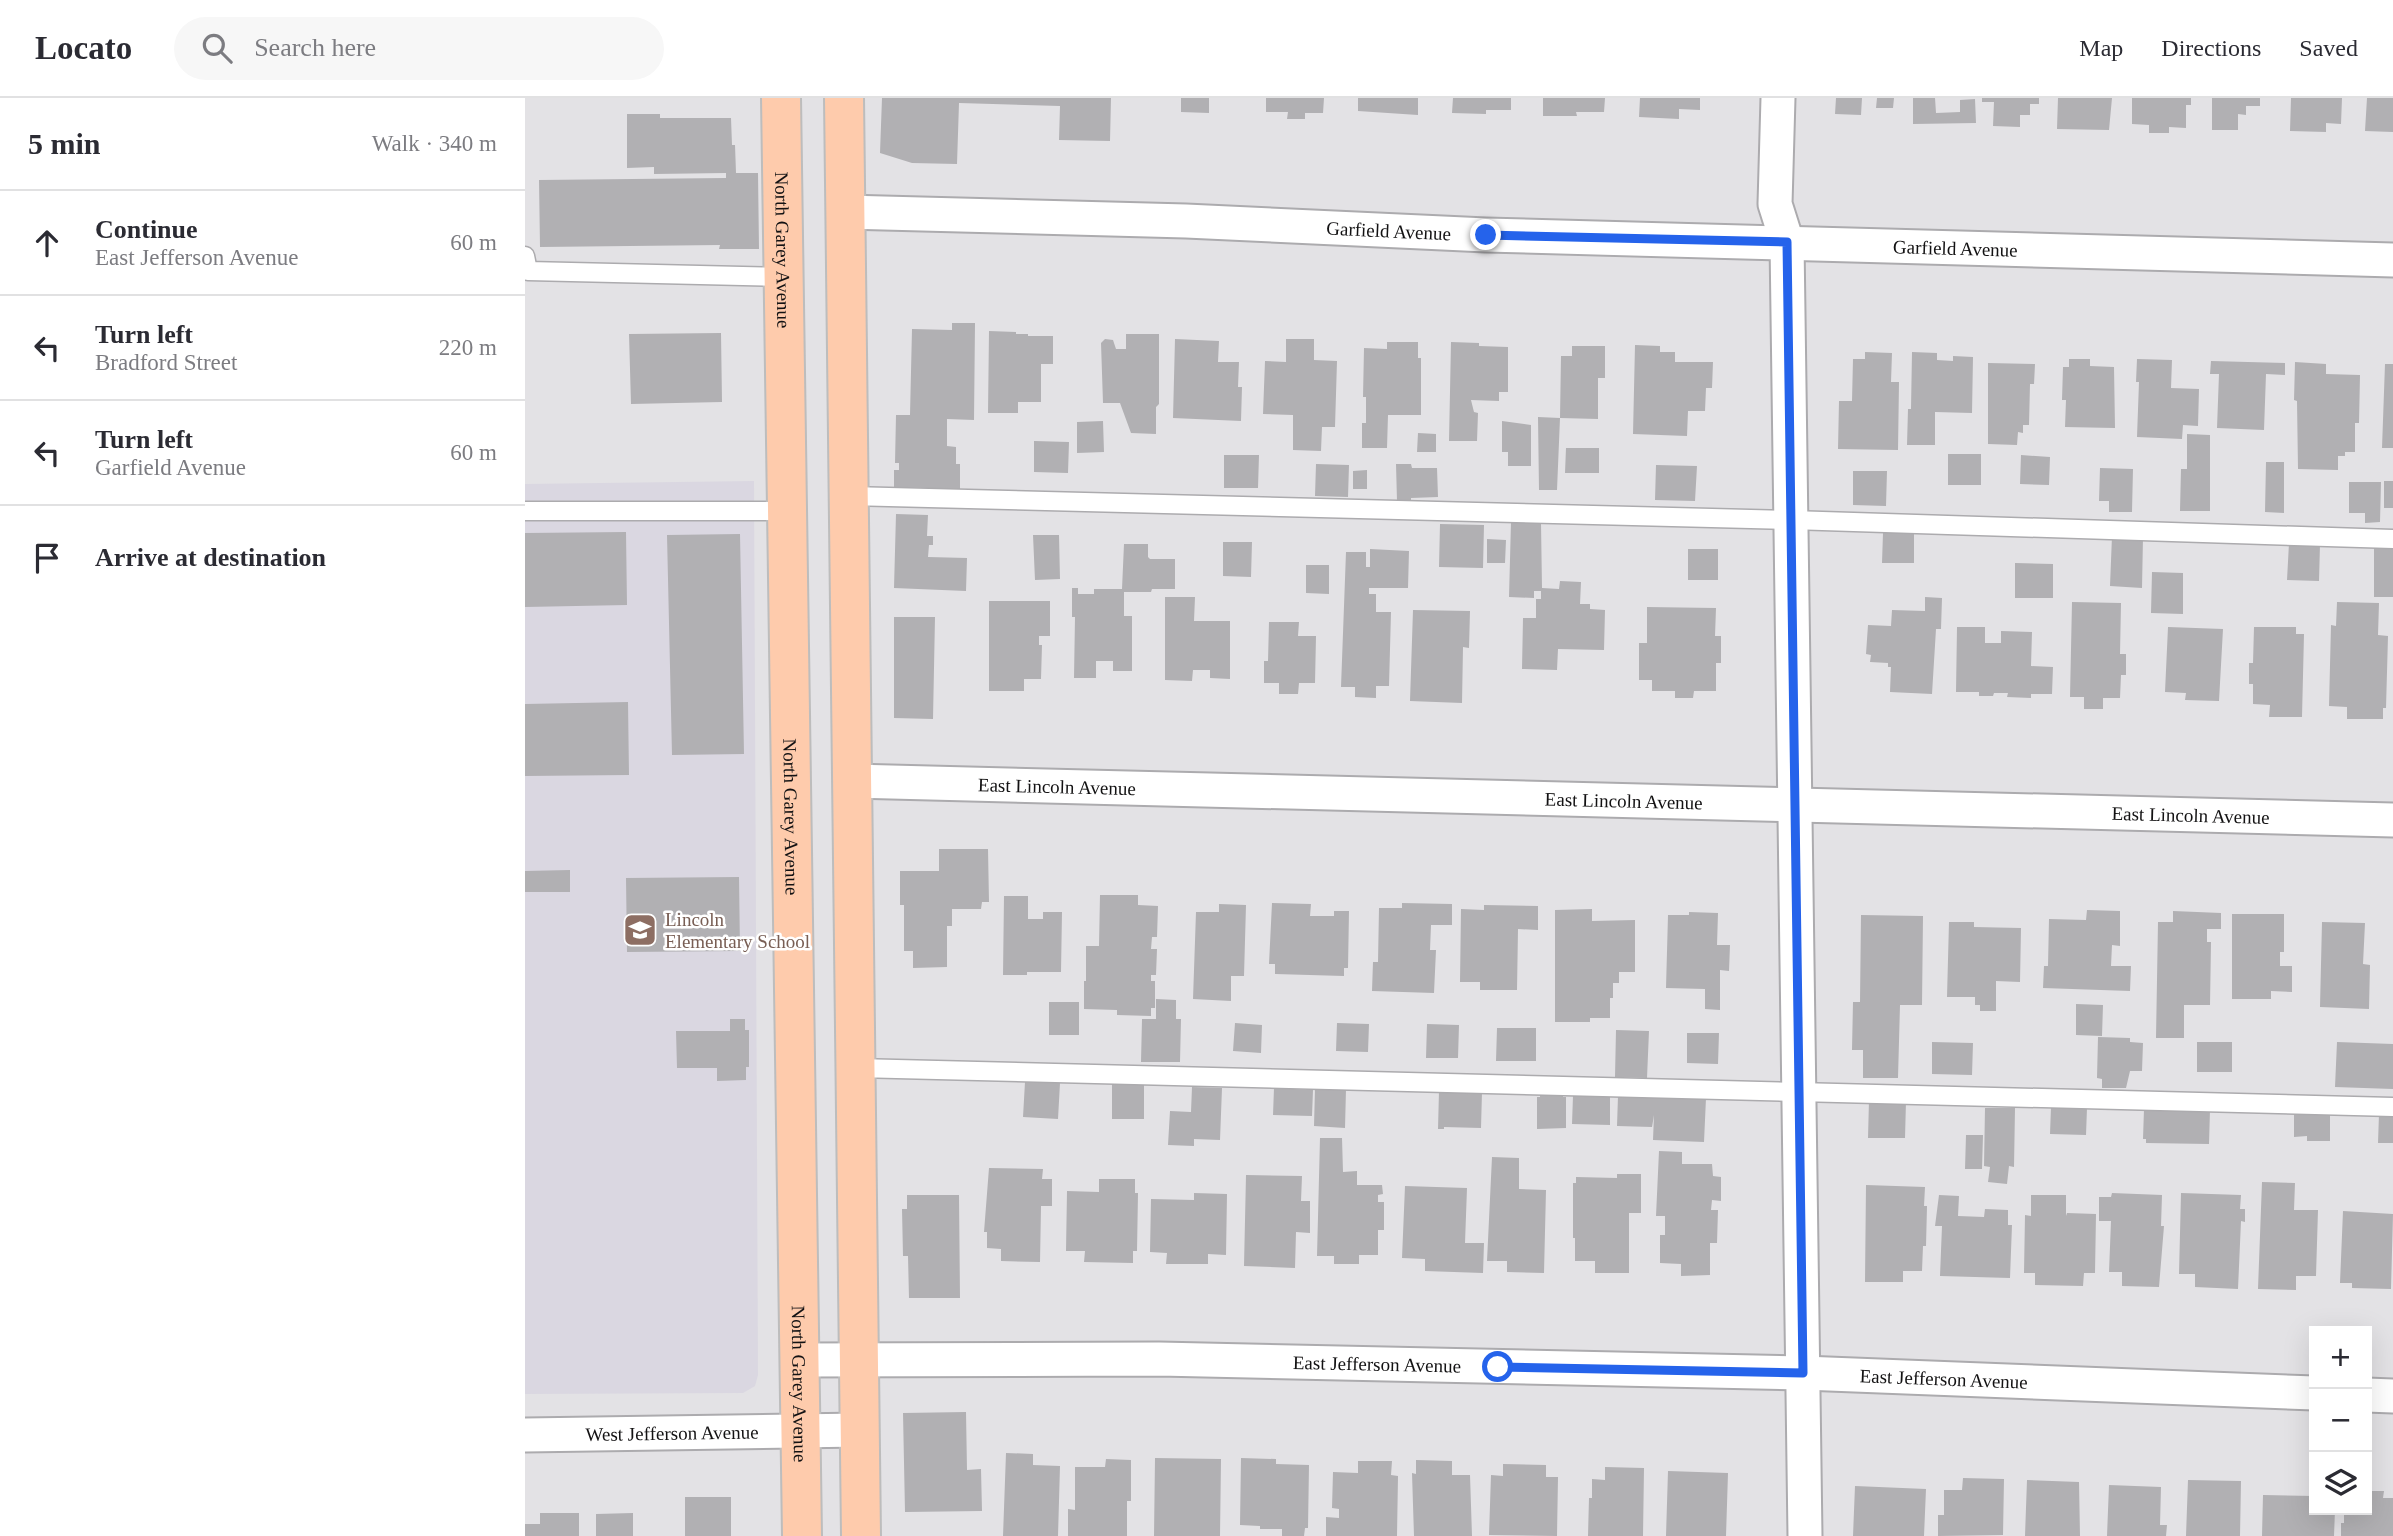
<!DOCTYPE html>
<meta charset="utf-8">
<style>
body{margin:0;font-family:Georgia,serif;background:#f7f7f7;color:#2b2b33}
.controls{position:absolute;right:21px;bottom:21px;display:grid;overflow:hidden;border-radius:0px;box-shadow:0 7px 28px #0002}
.controls button{width:63px;height:63px;display:grid;place-items:center;padding:0;border:0;border-bottom:2px solid #e1e1e2;background:#fff;color:#2b2b33;font:35px sans-serif}
.stop{position:absolute;width:21px;height:21px;margin:-16px;border:5px solid #2563eb;border-radius:50%;background:#fff}
.stop.end{background:#2563eb;border-color:#fff;box-shadow:0 2px 7px #0008}
.list{margin:0;padding:0;list-style:none}
h2{display:flex;justify-content:space-between;align-items:center;height:91px;margin:0;padding:0 28px;font-size:30px}
h2 small{font-size:23px;font-weight:400;color:#7c7c81}
.list li{display:grid;grid-template-columns:46px 1fr auto;gap:21px;align-items:center;box-sizing:border-box;height:105px;padding:0 28px;border-top:2px solid #e1e1e2}
.list b{display:block;font-size:26px;white-space:nowrap}
.list p{margin:0;font-size:23px;white-space:nowrap;color:#7c7c81}
.list em{font-size:23px;font-style:normal;color:#7c7c81}
.icon{flex:none;width:38px;height:38px;fill:none;stroke:currentColor;stroke-width:2;stroke-linecap:round;stroke-linejoin:round}
.map{position:relative;flex:none;width:1868px;height:1438px;overflow:hidden}
header{display:flex;align-items:center;gap:42px;box-sizing:border-box;height:98px;padding:0 35px;background:#fff;border-bottom:2px solid #e1e1e2}
header strong{font-size:33px}
nav{display:flex;gap:38px;margin-inline-start:auto;font-size:24px}
.search{width:490px;height:63px;background:#f7f7f7;display:flex;align-items:center;gap:18px;box-sizing:border-box;padding:0 24px;border-radius:38px;color:#7c7c81;font-size:26px}
main{display:flex}
aside{flex:1;background:#fff}
.map>svg:first-child{display:block}
.built{fill:#dad7e1}
.building{fill:#b1b0b3}
.lines{fill:none;stroke-linecap:round;stroke-linejoin:round}
.service-casing{stroke:#acabae;stroke-width:21}
.minor-casing{stroke:#acabae;stroke-width:37}
.primary-casing{stroke:#bdbdbd;stroke-width:42}
.service{stroke:#fff;stroke-width:18}
.minor{stroke:#fff;stroke-width:33}
.primary{stroke:#fecbac;stroke-width:38}
.route{stroke:#2563eb;stroke-width:9}
.labels{text-anchor:middle;stroke-width:5;stroke-linejoin:round;paint-order:stroke}
.street-label{font-size:19px;fill:#131213;stroke:#fff}
.education-label{font-size:19px;fill:#785e54;stroke:#fff;text-anchor:start}
</style>
<header>
<strong>Locato</strong>
<div class="search"><svg class="icon" aria-label="search" viewBox="0 0 24 24"><circle cx="10" cy="10" r="6"/><path d="M15 15l6 6"/></svg>Search here</div>
<nav><a>Map</a><a>Directions</a><a>Saved</a></nav>
</header>
<main>
<aside>
<h2>5 min<small>Walk · 340 m</small></h2>
<ul class="list">
<li><svg class="icon" aria-label="ahead" viewBox="0 0 24 24"><path d="M12 20V5M6 11l6-6 6 6"/></svg><div><b>Continue</b><p>East Jefferson Avenue</p></div><em>60 m</em></li>
<li><svg class="icon" aria-label="left" viewBox="0 0 24 24"><path d="M17 20v-9H6M10 6l-5 5 5 5"/></svg><div><b>Turn left</b><p>Bradford Street</p></div><em>220 m</em></li>
<li><svg class="icon" aria-label="left" viewBox="0 0 24 24"><path d="M17 20v-9H6M10 6l-5 5 5 5"/></svg><div><b>Turn left</b><p>Garfield Avenue</p></div><em>60 m</em></li>
<li><svg class="icon" aria-label="arrive" viewBox="0 0 24 24"><path d="M6 21V4h12l-3 4 3 4H6"/></svg><div><b>Arrive at destination</b></div></li>
</ul>
</aside>
<div class="map">
<svg width="1868" height="1438" viewBox="0 0 1868 1438">
<rect width="100%" height="100%" fill="#e3e2e5"/>
<path class="built" d="M229,383L233,1277L230,1288L218,1295L0,1296V386Z"/>
<path class="building" d="M357,0H586L585,43L534,42L535,8L434,5L432,66L387,65L355,55Z
M656,0H684V15L656,14Z
M741,0H799L798,15H780V21H762L763,14H741Z
M833,0H893V17L833,13Z
M928,0H986V12H961V16L927,15Z
M1018,0H1080L1079,14H1051L1052,18H1018Z
M1115,0H1175V12L1154,11V21L1114,19Z
M1311,0H1337L1336,17L1310,16Z
M1352,0H1369L1368,10H1351Z
M1388,0H1410L1411,15L1435,14V2L1450,1L1451,25L1388,26Z
M1457,0H1514V6H1505V17H1495V29L1468,28L1469,4H1457Z
M1533,0H1587L1584,32L1532,31Z
M1607,0H1666V7H1661V30L1644,29V35H1624V27L1607,26Z
M1687,0H1735V8H1721V17L1713,16V32H1687Z
M1766,0H1817L1816,26L1801,25V34L1765,33Z
M1842,0H1868V34L1840,33Z
M102,16H135V20H206L207,47H210L211,75H233L234,151H194L195,147L15,149L14,82L201,80V75L129,76V69L102,70Z
M427,225H450L449,322L422,321V348L431,349V366H435V391L369,389V372H374V365H370L371,317H385L387,231L427,232Z
M464,233L491,234V236H503V238H528V266H516V304H493V315H463Z
M196,235L197,304L106,306L104,236Z
M601,236H634V306L631,309V336L606,335L595,305H578L576,245L580,241L588,242L591,251H601Z
M650,241L694,243L693,264H714L713,289H717L716,323L648,320Z
M761,241H789V262L812,263L810,329H797L796,353L768,352V317L738,316L740,263L761,264Z
M862,244H893V260H896V317H863L862,350H837V325H841V299H838L839,250L862,251Z
M926,244L954,245V248L983,249V294H974V303L946,302L949,314L953,315L952,343H924Z
M1110,247L1135,248V254H1150V264H1188L1187,290H1181L1180,313H1163L1162,338L1108,336Z
M1047,248H1080V280H1073V321L1035,320L1036,258H1047Z
M1340,254L1367,255L1366,284H1374L1373,352L1313,351L1314,303H1327L1328,261H1340Z
M1387,254L1412,255V262L1428,263V258L1448,259L1447,315L1410,314V347H1382L1383,311H1386Z
M1544,261H1565V268L1589,269L1590,330L1540,329L1541,302H1537L1538,269H1544Z
M1612,261L1647,262L1646,290L1674,291L1673,328L1658,327L1657,341L1612,339L1614,284H1611Z
M1686,263L1760,265V277L1741,276L1739,332L1692,330L1694,276H1685Z
M1770,264L1801,266V276L1835,277L1834,325H1830V354H1820V358H1813V372L1773,371L1772,303L1769,302Z
M1463,265L1510,266L1509,286H1505L1504,327H1498V335L1493,334L1492,347L1463,346Z
M1860,266H1868V350H1857Z
M1013,319L1035,320L1032,392H1014Z
M578,323L579,354L552,355V324Z
M977,323L1006,327V368H983V354H977Z
M893,335L911,336V354H892Z
M1662,336L1685,337V413H1655L1656,371H1662Z
M509,343L544,344L543,375L509,374Z
M1041,350H1074V375H1040Z
M1423,356H1456V387H1423Z
M699,357H734L733,390H699Z
M1496,357L1525,359L1524,387L1495,386Z
M1741,364H1759V415L1740,414Z
M791,366L824,367L823,399L790,398Z
M871,366H886L887,370H912L913,399L886,400V403H872Z
M1131,367L1172,368L1170,403L1130,402Z
M1575,370L1608,371L1607,414H1584V403H1574Z
M842,372V391H828V373Z
M1328,373H1362L1361,408L1328,407Z
M1859,383H1868V410H1859Z
M1824,384H1856L1855,424L1840,425V415H1824Z
M371,416L403,417L402,438H408V447H404L403,459L442,460L441,493L369,490Z
M986,424L1016,425L1017,490L1034,491L1035,483L1056,484L1055,506H1065V511L1080,512L1079,552L1033,551L1032,572L997,571L998,520H1011V501H1016V493H1009V500L984,499Z
M915,426L959,427L958,470L914,469Z
M101,434L102,507L0,509V435Z
M1358,435H1389V465H1357Z
M215,436L219,656L147,657L142,437Z
M508,437H534L535,481L510,482Z
M1587,438L1618,439L1617,490L1585,488Z
M962,441L981,442L980,465H962Z
M698,444H727L726,479L698,478Z
M1764,445L1795,446L1794,483L1762,482Z
M599,446H623V459L625,461H650V491H627L626,494H599V518H607V573H588V563H571V580H549L550,519H547V490H553V496H569V491H597Z
M1849,447H1868V499H1849Z
M845,451L884,453L883,490H844V496H851V514H866L864,588H851V600L830,599V589H816L821,454H841V469H845Z
M1163,451H1193V482H1163Z
M1490,465L1528,466V500H1490Z
M781,467H804V496L781,495Z
M1627,474L1658,475V516L1626,515Z
M640,499H670L669,523H705V581L685,580V572H668L667,583L640,582Z
M1400,499L1417,500L1416,531H1411L1407,596L1365,594L1366,569H1363V565L1345,564L1346,557L1341,556L1343,527L1366,528L1367,512L1400,513Z
M464,503H525V538H514V547H517L516,581H499V593H464Z
M1547,504L1596,505L1595,556H1601V577H1596L1595,600H1578V611H1559V599H1545Z
M1812,504L1854,505L1853,537L1863,538L1861,610H1858V621H1822V609L1804,608L1806,527L1811,528Z
M1122,509L1191,510L1190,538H1196V565H1191V593H1169L1168,600H1150V593H1127V582H1114V545H1122Z
M888,512L945,513L944,550L938,549L937,605L885,603Z
M369,519H410L408,621L369,620Z
M744,524H774L773,538H791L790,585H774L773,596H754V585H739V563H743Z
M1432,529H1460V545H1476V533L1507,534L1506,568L1528,569L1527,596H1506V600L1482,599L1483,595H1469L1468,598H1454V594H1431Z
M1643,529L1698,531L1694,603L1660,602L1661,595L1640,594Z
M1729,529H1771V536H1779L1777,619H1744L1745,607L1728,606V586H1724V565H1728Z
M103,604L104,677L0,678V606Z
M414,751H463L464,804H457L456,811H427V828H422V869L388,870V853H379V807H375V773H414Z
M45,772V794H0V773Z
M214,779L215,853L102,854L101,780Z
M575,797H613V807L633,808L632,839H627L626,851H632L631,877H626V883H630V910H626V918L592,917V912L559,911V883H561V848H574Z
M479,798H503V821H518V814H537L536,874H502V877H478Z
M747,805L786,806L785,818H809V813H824L823,870H819V878L750,876V866H744Z
M877,805L927,806V827H906L905,852H911L909,895L847,893L848,864H853L854,810H877Z
M694,806L721,807L719,878H706V903L668,901L671,814H694Z
M959,807L1013,808V832L993,831L992,892H955V884H935L936,811L959,812Z
M1067,811V823L1110,822V874H1094V885H1088V900H1085V920H1065V924H1030V812Z
M1562,812L1595,813V848L1587,847L1586,868H1606L1605,893L1518,890L1519,868H1523L1524,821L1561,822Z
M1648,813L1696,815V831H1682V844H1686L1685,907H1659V940H1631L1633,824H1648Z
M1164,814L1193,815L1192,847H1205L1204,873L1195,872V912L1180,911V891L1141,890L1143,817H1164Z
M1707,816H1759V854H1755V868H1767V894L1746,893V901H1707Z
M1336,817L1398,818L1397,907H1375L1373,980H1338V952H1327L1328,904H1335Z
M1424,824H1449V829L1496,830L1495,884L1471,883V913H1455V907H1450V899H1422Z
M1797,824L1840,825L1838,866L1845,867L1844,911L1795,909Z
M631,901L651,902V921H656L655,964H616L617,921H631Z
M524,904H554V937H524Z
M1551,906L1578,907L1577,938L1551,937Z
M205,921H220V932H224V969H221V982L192,983V970H152L151,933H205Z
M710,925L737,927L736,955L708,953Z
M812,925L844,926L843,954L811,953Z
M902,926L934,927L933,960H901Z
M972,930H1011V963H971Z
M1091,932L1124,933L1122,980L1090,979Z
M1162,935H1194L1193,966L1162,965Z
M1573,939L1605,940V944L1618,945L1617,973H1605L1601,990H1577V981L1572,980Z
M1407,944L1448,945L1447,977L1407,976Z
M1672,944H1707V974H1672Z
M1812,944L1868,946V991L1810,989Z
M500,984L535,985L533,1021L498,1019Z
M587,986H619V1021H587Z
M667,989L697,990L695,1042L669,1041V1048L643,1047L645,1013L666,1014Z
M749,990L788,992L787,1018L748,1017Z
M790,990L821,991L820,1030L789,1028Z
M914,993L957,994L956,1030L919,1029V1031H913Z
M1015,994L1038,995V999H1041V1030L1012,1031V999H1015Z
M1048,998L1085,999V1027L1047,1026Z
M1093,998L1181,1000L1179,1044L1128,1042L1129,1017L1127,1029L1092,1028Z
M1344,1002L1381,1003L1380,1040H1343Z
M1526,1009L1562,1010L1561,1037L1525,1036Z
M1460,1010H1490L1489,1069L1484,1068L1482,1086L1463,1084L1465,1069L1459,1068Z
M1619,1011L1685,1012L1684,1046L1621,1045V1041H1618Z
M1782,1013H1805V1043H1782V1038L1769,1039V1016L1782,1017Z
M1854,1016H1868V1045H1853Z
M1441,1037H1458L1457,1071H1440Z
M795,1040H817L818,1074L832,1073V1087H857L858,1096L853,1097V1104H859V1132H853V1157H834V1166H809V1158H792Z
M1134,1053L1157,1054V1066H1187L1188,1078L1196,1079V1103L1187,1102L1186,1112H1193L1192,1145H1185V1177L1156,1178V1166L1135,1165V1137H1140V1118H1131Z
M967,1059L994,1060V1091L1021,1092L1019,1175L982,1174V1163H962Z
M464,1070L518,1071L517,1081H527V1108H516L515,1164L476,1163V1151L462,1150V1134H459Z
M1092,1076H1116V1115H1104V1175H1070V1163H1050V1140H1048V1085H1051V1079L1092,1080Z
M721,1077L777,1078L776,1103H785V1135L771,1134L770,1170L719,1168Z
M574,1081H610V1095H613L612,1153H608V1165L559,1164L560,1153H541L542,1093L574,1094Z
M1737,1084L1770,1085L1769,1112H1793L1791,1178H1771V1192L1733,1191Z
M1341,1087L1400,1089L1399,1108H1402L1401,1148H1398L1397,1173H1378V1184H1340Z
M880,1088L942,1090L940,1145H959L958,1175L900,1173V1161L877,1160Z
M669,1095L702,1096L701,1157L683,1156V1166H641L642,1155L625,1154L626,1101L669,1102Z
M1587,1095L1637,1097L1636,1128H1639L1634,1189L1597,1188V1174H1584L1586,1123H1574V1099H1586Z
M1656,1095L1716,1097L1715,1111H1720V1124L1716,1123L1713,1191L1670,1189V1176H1654Z
M382,1097H434L435,1200H384L383,1158H378L377,1111H382Z
M1414,1097L1434,1098L1433,1118L1459,1119L1460,1111L1483,1112V1127H1487L1485,1180L1415,1178L1417,1128H1410Z
M1506,1097H1541V1118L1542,1115L1571,1116L1570,1175H1559L1558,1188L1510,1187V1175H1499L1500,1117L1506,1118Z
M1818,1113L1868,1116L1866,1191L1827,1190V1185H1815Z
M441,1314L442,1372L456,1371L457,1413L380,1414L378,1315Z
M481,1355L508,1356V1367L535,1368L533,1438H478Z
M630,1360L696,1361L695,1438H629Z
M716,1360L751,1361V1366L784,1367L783,1430H780L779,1438H757V1431H735V1428L715,1427Z
M581,1361L606,1362V1403H602V1438H543V1411L550,1412V1369H580Z
M891,1362L927,1363V1377H945L947,1438H889L887,1375L891,1376Z
M833,1363H867L866,1377L873,1378L872,1438H801V1419L814,1420V1411L807,1410L808,1374L833,1375Z
M978,1366L1021,1367V1379H1033L1032,1438L964,1437L966,1377L978,1378Z
M1080,1369L1119,1370L1118,1438H1063L1064,1400H1067V1381L1080,1382Z
M1143,1373L1203,1375L1201,1438H1141Z
M1438,1380L1479,1381L1478,1437L1413,1438V1417H1419V1392H1437Z
M1502,1382L1554,1384L1555,1438H1500Z
M1663,1382L1716,1383L1715,1438H1661Z
M1584,1387L1636,1389L1635,1427H1642L1641,1438H1582Z
M1330,1388L1401,1391L1399,1438H1328Z
M1842,1393H1859L1858,1400H1868V1438H1816V1425H1819V1412H1842Z
M1738,1397L1789,1398V1412H1810L1809,1438H1737Z
M160,1399H206V1438H160Z
M15,1415H54V1438H0V1426H15Z
M108,1415V1438H71V1416Z"/>
<g class="lines">
<defs>
<path id="service" d="M0,158L3,173L259,179
M324,398L1266,422L1868,441
M0,413H262
M331,970L1868,1009"/>
<g id="minor">
<path d="M1253,0L1250,106L1262,144L1280,1438"/>
<path id="s1" d="M320,114L661,123L961,137L1868,162"/>
<path id="s2" d="M327,683L1868,722"/>
<path id="s3" d="M273,1262L634,1261L1278,1275L1789,1295"/>
<path d="M1842,1297L1868,1298"/>
<path id="s4" d="M0,1337L335,1332"/>
</g>
<g id="primary">
<path id="s5" d="M256,0L277,1438"/>
<path d="M319,0L336,1438"/>
</g>
</defs>
<use href="#service" class="service-casing"/>
<use href="#minor" class="minor-casing"/>
<use href="#primary" class="primary-casing"/>
<use href="#service" class="service"/>
<use href="#minor" class="minor"/>
<use href="#primary" class="primary"/>
</g>
<g class="lines">
<path class="route" d="M961,137L1262,144L1278,1275L973,1269"/>
</g>
<defs>
<symbol id="school-square" viewBox="-11 -11 22 22"><rect x="-9" y="-9" width="18" height="18" rx="4" fill="#8d6e63" stroke="#fff"/><path d="M0-5L7-2L0 1L-7-2ZM-4 1L0 2.5L4 1V4Q0 6-4 4Z" fill="#fff"/></symbol>
</defs>
<g fill-rule="evenodd">
<use href="#school-square" x="96" y="813" width="38" height="38"/>
</g>
<g class="labels">
<g class="street-label">
<text dy="7" stroke="none"><textPath href="#s1" startOffset="544">Garfield Avenue</textPath></text>
<text dy="7" stroke="none"><textPath href="#s1" startOffset="1111">Garfield Avenue</textPath></text>
<text dy="7" stroke="none"><textPath href="#s5" startOffset="152">North Garey Avenue</textPath></text>
<text dy="7" stroke="none"><textPath href="#s2" startOffset="205">East Lincoln Avenue</textPath></text>
<text dy="7" stroke="none"><textPath href="#s2" startOffset="772">East Lincoln Avenue</textPath></text>
<text dy="7" stroke="none"><textPath href="#s2" startOffset="1339">East Lincoln Avenue</textPath></text>
<text dy="7" stroke="none"><textPath href="#s5" startOffset="719">North Garey Avenue</textPath></text>
<text dy="7" stroke="none"><textPath href="#s3" startOffset="579">East Jefferson Avenue</textPath></text>
<text dy="7" stroke="none"><textPath href="#s3" startOffset="1146">East Jefferson Avenue</textPath></text>
<text dy="7" stroke="none"><textPath href="#s5" startOffset="1286">North Garey Avenue</textPath></text>
<text dy="7" stroke="none"><textPath href="#s4" startOffset="147">West Jefferson Avenue</textPath></text>
</g>
<g class="education-label">
<text x="140" y="828">Lincoln<tspan x="140" dy="22">Elementary School</tspan></text>
</g>
</g>
</svg>
<div class="controls">
<button>+</button>
<button>−</button>
<button><svg class="icon" aria-label="layers" viewBox="0 0 24 24"><path d="M12 4l9 5-9 5-9-5zM3 14l9 5 9-5"/></svg></button>
</div>
<div class="stop" style="left:973px;top:1269px"></div>
<div class="stop end" style="left:961px;top:137px"></div>
</div>
</main>
